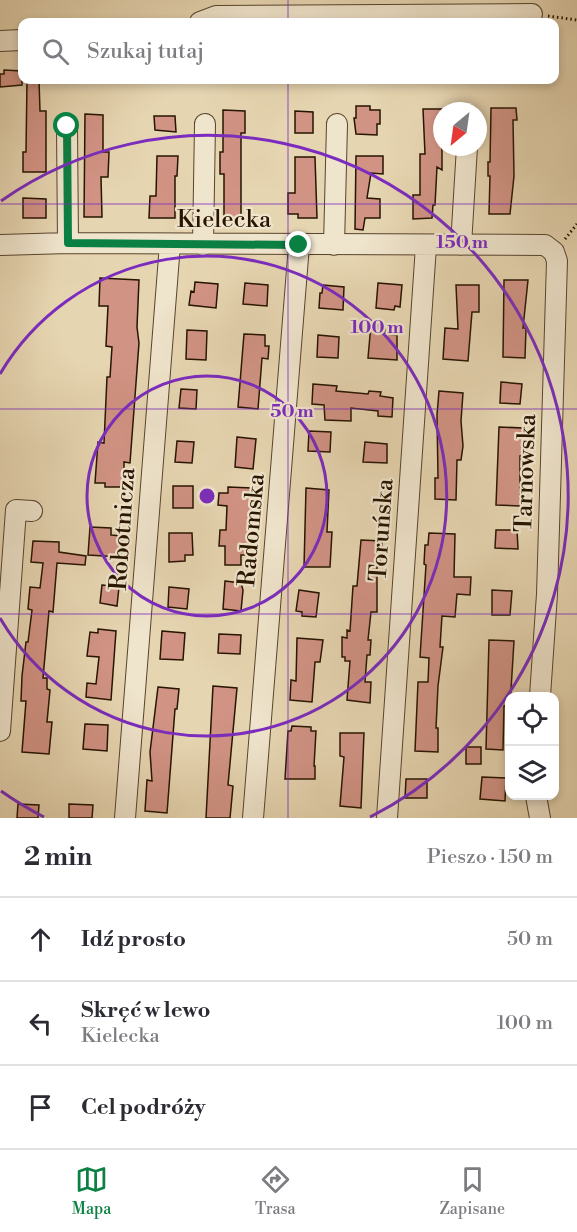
<!DOCTYPE html>
<html lang="pl">
<meta charset="utf-8">
<style>
body{margin:0;font-family:"Libre Bodoni",serif;background:#f7f7f7;color:#2b2b33}
.controls{position:absolute;right:18px;bottom:18px;display:grid;overflow:hidden;border-radius:12px;box-shadow:0 3px 9px #0003}
.controls button{width:54px;height:54px;display:grid;place-items:center;padding:0;border:0;border-bottom:2px solid #e1e1e2;background:#fff;color:#2b2b33;font:30px sans-serif}
.compass{position:absolute;left:433px;top:102px;width:54px;height:54px;border-radius:50%;background:#fff;box-shadow:0 3px 9px #0003;rotate:209deg}
.stop{position:absolute;width:18px;height:18px;margin:-14px;border:4px solid #0b8043;border-radius:50%;background:#fff}
.stop.end{background:#0b8043;border-color:#fff;box-shadow:0 2px 6px #0008}
.list{margin:0;padding:0;list-style:none}
h2{display:flex;justify-content:space-between;align-items:center;height:78px;margin:0;padding:0 24px;font-size:26px}
h2 small{font-size:20px;font-weight:400;color:#7c7c81}
.list li{display:grid;grid-template-columns:39px 1fr auto;gap:18px;align-items:center;box-sizing:border-box;height:84px;padding:0 24px;border-top:2px solid #e1e1e2}
.list b{display:block;font-size:22px;white-space:nowrap}
.list p{margin:0;font-size:20px;white-space:nowrap;color:#7c7c81}
.list em{font-size:20px;font-style:normal;color:#7c7c81}
.icon{flex:none;width:33px;height:33px;fill:none;stroke:currentColor;stroke-width:2;stroke-linecap:round;stroke-linejoin:round}
.map{position:relative;flex:none;width:577px;height:818px;overflow:hidden}
.search{position:absolute;background:#fff;box-shadow:0 3px 9px #0003;left:18px;right:18px;top:18px;height:66px;display:flex;align-items:center;gap:15px;box-sizing:border-box;padding:0 21px;border-radius:12px;color:#7c7c81;font-size:22px}
.sheet{height:330px;background:#fff}
nav{display:flex;justify-content:space-around;align-items:center;box-sizing:border-box;height:84px;border-top:2px solid #e1e1e2;background:#fff;font-size:16px;color:#7c7c81}
nav a{display:grid;justify-items:center;gap:3px}
nav .on{color:#0b8043}
.map>svg:first-child{display:block}
.building{fill:#d19384;stroke:#271401;stroke-width:1.5}
.lines{fill:none;stroke-linecap:round;stroke-linejoin:round}
.minor-casing{stroke:#57442d;stroke-width:22}
.path{stroke:#271401;stroke-width:3;stroke-dasharray:1.5 3;stroke-linecap:butt}
.minor{stroke:#efe4cc;stroke-width:20}
.route{stroke:#0b8043;stroke-width:8}
.grid{fill:none;stroke:#7b2cbf;stroke-width:1.5;stroke-opacity:0.55}
.ring{fill:none;stroke:#7b2cbf;stroke-width:3}
.labels{text-anchor:middle;stroke-width:4.5;stroke-linejoin:round;paint-order:stroke}
.street-label{font-size:24px;fill:#271401;stroke:#efe4cc}
.centre{fill:#7b2cbf;stroke:#efe4cc;stroke-width:3}
.ring-label{font-size:18px;text-anchor:middle;font-weight:bold;fill:#7b2cbf;stroke:#efe4cc;stroke-width:4.5;stroke-linejoin:round;paint-order:stroke}
</style>
<div class="map">
<svg width="577" height="818" viewBox="0 0 577 818">
<rect width="100%" height="100%" fill="#e6d5b1"/>
<filter id="stains"><feTurbulence type="fractalNoise" baseFrequency=".00333" numOctaves="4"/><feColorMatrix values="0 0 0 0 .2 0 0 0 0 .09 0 0 0 0 .02 0 0 0 .5 -.17"/></filter>
<radialGradient id="worn" r=".72"><stop offset=".6" stop-color="#630" stop-opacity="0"/><stop offset="1" stop-color="#630" stop-opacity=".3"/></radialGradient>
<path class="building" d="M4,70L22,71V85L0,87V74H4Z
M27,80H39L40,111H46V172H23V152H26Z
M356,106H370V110H380V124H377V135L356,134L354,118H356Z
M491,108H516L517,120H513L514,176L510,214H489L490,176H488V162H490Z
M423,109H442V170L437,167L435,205H433L432,218L413,219V195H420V154H425Z
M223,110L245,111V133H241V220H224V174H220V152H223Z
M295,111L313,112V133H295Z
M85,114L103,115V152H109L108,177H101L102,217H84Z
M154,116H175L176,132L155,130Z
M157,156H178L177,176H175V218H149L150,196H156Z
M356,156H383V174L371,173L367,198L380,199V218H365L363,230L355,229Z
M295,157H315L317,218H298V214H288V193H295Z
M23,198L46,199V218H23Z
M100,278L139,280L137,327L139,343L130,463L124,462V487H105V483H95L98,442L104,443L107,377H110L112,347L106,346L108,306H99Z
M504,280H528L523,328H526L525,358L503,357Z
M195,282L218,284L216,308L189,305L191,291L194,292Z
M245,283L268,285L267,306L243,304Z
M378,283L402,285L400,307L395,306L394,310L376,308Z
M323,285L344,287L343,310L319,308L320,293H322Z
M456,285H479V312H472L468,361L443,359L445,328L458,329Z
M371,324L385,325V334L397,335V360L368,358Z
M187,330L207,331L206,360L186,359Z
M244,334L265,335V346H269L268,359L262,358L258,409L238,407Z
M318,335L339,337L338,358L317,357Z
M501,382L522,384L520,404L500,403Z
M313,384L337,386L336,391L368,394L369,391L381,392L380,396L393,398L392,417L378,416V411L351,408V421L325,420L324,405L312,404Z
M181,389L197,390L196,409L179,408Z
M439,391L463,393L461,421L463,446L461,460H457L456,500L435,499V478H438L437,415Z
M499,427L523,428L522,456H520V506L496,505Z
M309,431L331,432L330,452L308,451Z
M237,437L256,439L253,469L235,467Z
M177,441L194,442L192,463L175,462Z
M365,442L387,444V463L363,462Z
M173,486H193V508H173Z
M228,487L252,488L251,499H253V511H250L249,555H241V565H225V546H219L220,530H226L227,506L218,505L219,493H228Z
M306,488L329,490L327,532H332L330,567H304Z
M90,527L111,528V535L122,536L121,557L88,555Z
M496,530H517L518,549L495,548Z
M169,533H192L193,555H185V561L169,562Z
M429,533L455,534L454,577H471L470,595L457,594L455,617L442,616L440,647H443L438,686L436,728H438V752L415,751L418,682H428L429,658L420,657L426,565L424,564L425,545H428Z
M361,540L382,541L380,566H377V612H371L368,640H371L370,655H367L365,682H371L370,703L347,700L350,661H345V657H342V637L347,638V630L350,631L353,586H357Z
M33,541L59,542V552L86,556L85,565L57,563L53,612L49,611L43,678H47V689L50,690L47,722H52L49,754L22,752L26,701H21L22,676L26,642H28L32,610L28,609L30,587L40,588L43,563L31,562Z
M225,581L241,583L243,590L241,611L223,609Z
M102,585L119,587L117,606L100,603Z
M169,587L189,589L187,609L168,607Z
M299,590L319,593L316,617L302,616V612L296,611Z
M492,590L512,591L510,615H492Z
M98,629L116,631L111,700L86,697L87,683L96,684L99,657L87,656L90,632L98,633Z
M162,631L185,633L183,660L160,659Z
M219,634L241,635L240,654L218,653Z
M297,638L323,640L320,662H315L312,702L290,700L291,680L296,681Z
M489,640L514,641L510,706H504L503,750L486,749Z
M213,686L237,688L228,785L233,786L230,818H206Z
M158,687L179,689L177,709H175L167,813L145,811L147,780L152,781L150,752Z
M85,724L108,725L107,751L83,749Z
M292,726L311,727V731H316L314,766H315V779H285L288,731H291Z
M340,733H364L361,808L340,806L344,757L340,756Z
M466,747H481V764H466Z
M482,777L506,778L505,801L480,799Z
M406,779H427V798H405Z
M18,804L39,805L38,818H17Z
M69,804L93,805L92,818H69Z"/>
<g class="lines">
<defs>
<path id="minor" d="M200,22L216,16L532,14
M0,41L22,40
M67,126L68,243
M0,245L68,243L545,245L554,252L557,261L547,594L540,696
M203,245L205,124
M334,245L337,124
M461,245L467,147
M0,731L16,510L32,511
M536,796L540,818
M125,818L170,244
M253,818L299,245
M387,818L426,246"/>
</defs>
<use href="#minor" class="minor-casing"/>
<path class="path" d="M548,16L577,20
M565,239L577,224"/>
<use href="#minor" class="minor"/>
</g>
<g class="lines">
<path class="route" d="M67,126L68,243L299,245"/>
</g>
<path class="grid" d="M288,0V22M288,80V818M0,204H577M0,409H577M0,614H577"/>
<g class="ring">
<circle cx="207" cy="496" r="120"/>
<path d="M0 374A240 240 0 1 1 0 618"/>
<path d="M44 817A360 360 0 0 1 1 791M1 201A360 360 0 1 1 370 817"/>
</g>
<g class="labels">
<g class="street-label">
<text x="224" y="227">Kielecka</text>
<text transform="translate(525 473) rotate(-88)" y="8">Tarnowska</text>
<text transform="translate(122 529) rotate(-86)" y="8">Robotnicza</text>
<text transform="translate(251 530) rotate(-85)" y="8">Radomska</text>
<text transform="translate(381 530) rotate(-86)" y="8">Toruńska</text>
</g>
</g>
<circle cx="207" cy="496" r="9" class="centre"/>
<g class="ring-label">
<text x="462" y="248">150 m</text>
<text x="377" y="333">100 m</text>
<text x="292" y="417">50 m</text>
</g>
<rect width="100%" height="100%" filter="url(#stains)"/>
<rect width="100%" height="100%" fill="url(#worn)"/>
</svg>
<div class="controls">
<button><svg class="icon" aria-label="locate" viewBox="0 0 24 24"><circle cx="12" cy="12" r="6"/><path d="M12 2v4M12 18v4M2 12h4M18 12h4"/></svg></button>
<button><svg class="icon" aria-label="layers" viewBox="0 0 24 24"><path d="M12 4l9 5-9 5-9-5zM3 14l9 5 9-5"/></svg></button>
</div>
<svg class="compass" viewBox="-18 -18 36 36"><path d="M0-13l5 13h-10z" fill="#e53935"/><path d="M0 13l5-13h-10z" fill="#7c7c81"/></svg>
<div class="stop" style="left:67px;top:126px"></div>
<div class="stop end" style="left:299px;top:245px"></div>
<div class="search"><svg class="icon" aria-label="search" viewBox="0 0 24 24"><circle cx="10" cy="10" r="6"/><path d="M15 15l6 6"/></svg>Szukaj tutaj</div>
</div>
<section class="sheet">
<h2>2 min<small>Pieszo · 150 m</small></h2>
<ul class="list">
<li><svg class="icon" aria-label="ahead" viewBox="0 0 24 24"><path d="M12 20V5M6 11l6-6 6 6"/></svg><div><b>Idź prosto</b></div><em>50 m</em></li>
<li><svg class="icon" aria-label="left" viewBox="0 0 24 24"><path d="M17 20v-9H6M10 6l-5 5 5 5"/></svg><div><b>Skręć w lewo</b><p>Kielecka</p></div><em>100 m</em></li>
<li><svg class="icon" aria-label="arrive" viewBox="0 0 24 24"><path d="M6 21V4h12l-3 4 3 4H6"/></svg><div><b>Cel podróży</b></div></li>
</ul>
</section>
<nav>
<a class="on"><svg class="icon" aria-label="map" viewBox="0 0 24 24"><path d="M3 6l6-2 6 2 6-2v14l-6 2-6-2-6 2zM9 4v14M15 6v14"/></svg>Mapa</a>
<a><svg class="icon" aria-label="directions" viewBox="0 0 24 24"><path d="M12 3l9 9-9 9-9-9zM9 14v-3h6M13 9l2 2-2 2"/></svg>Trasa</a>
<a><svg class="icon" aria-label="saved" viewBox="0 0 24 24"><path d="M7 4h10v16l-5-4-5 4z"/></svg>Zapisane</a>
</nav>
